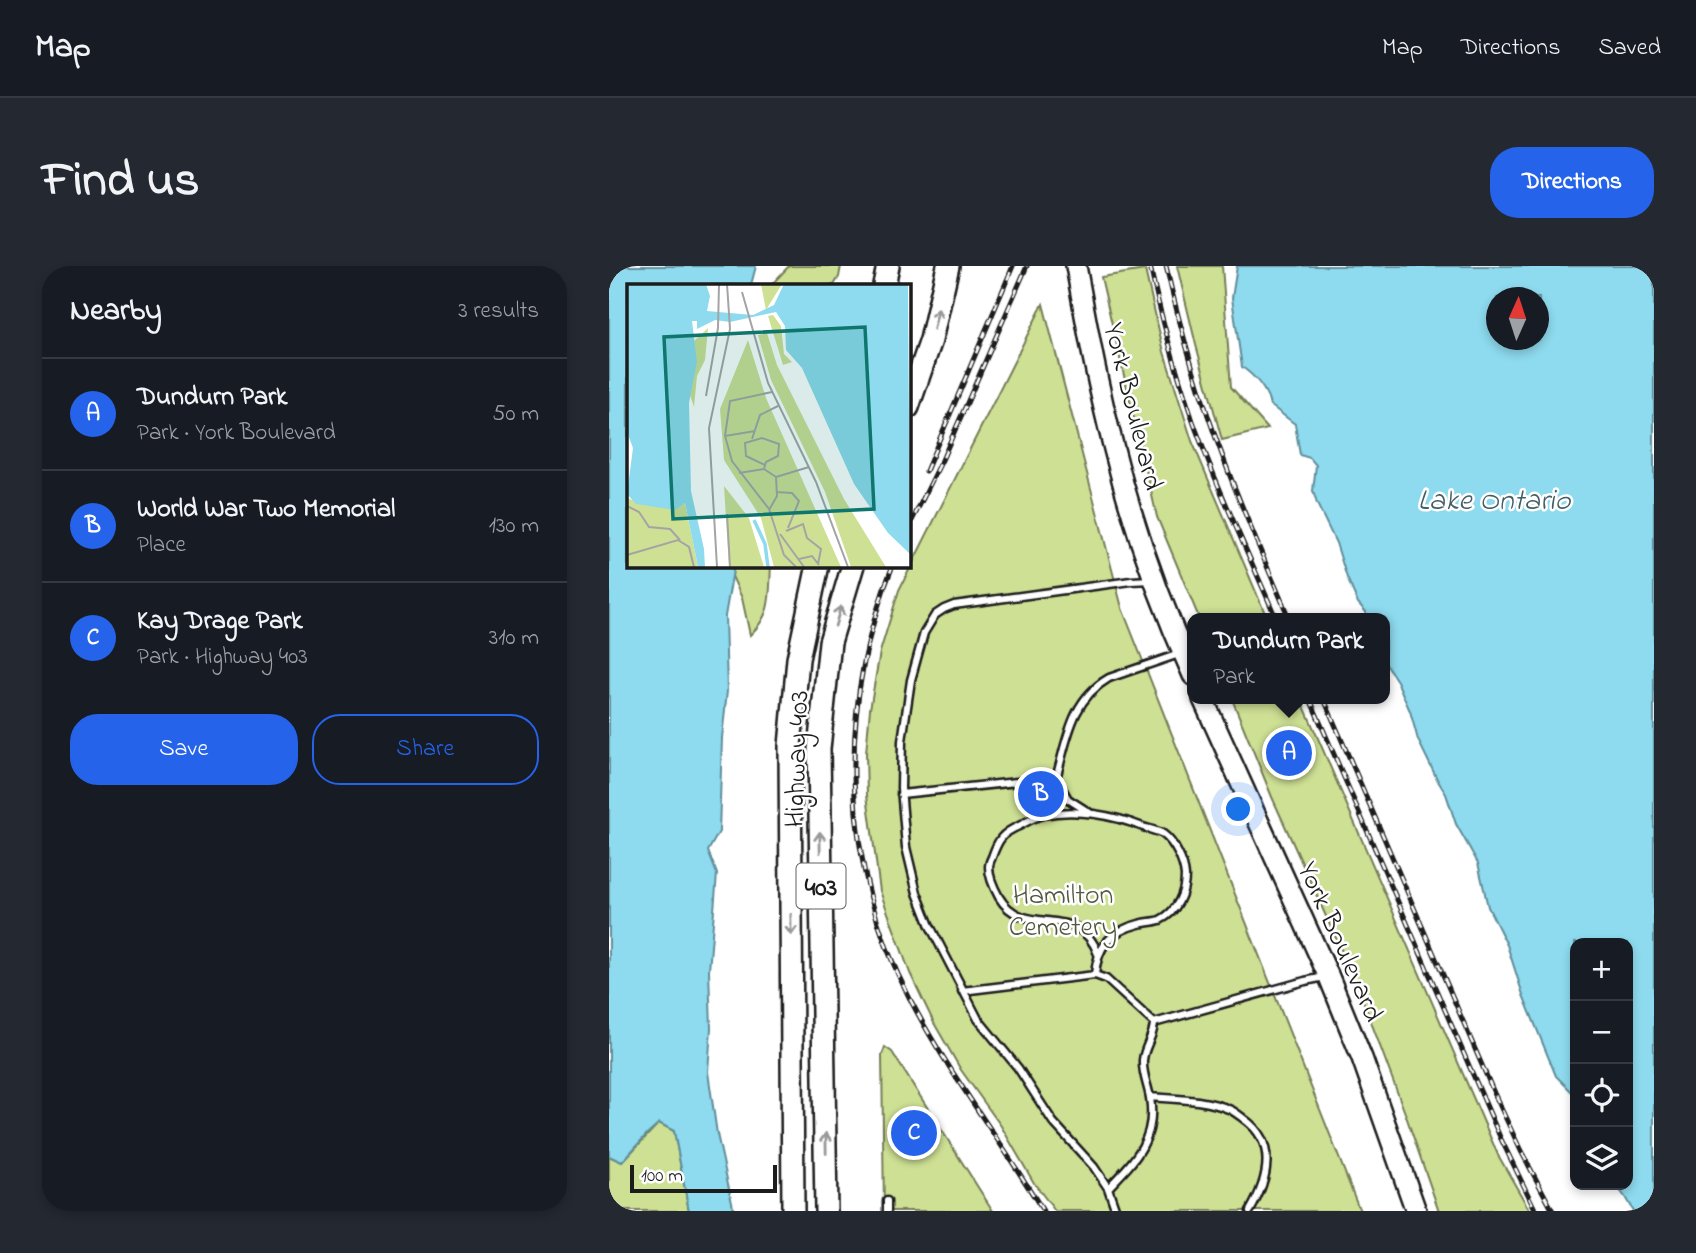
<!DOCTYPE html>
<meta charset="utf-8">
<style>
body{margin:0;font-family:"Indie Flower",sans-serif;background:#242831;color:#f1f3f6}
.controls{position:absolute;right:21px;bottom:21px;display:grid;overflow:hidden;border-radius:14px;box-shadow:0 4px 10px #0003}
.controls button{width:63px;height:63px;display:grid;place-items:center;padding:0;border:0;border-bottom:2px solid #363941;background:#171b24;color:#f1f3f6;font:35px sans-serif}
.compass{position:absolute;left:877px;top:21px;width:63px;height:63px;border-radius:50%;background:#171b24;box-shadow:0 4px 10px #0003;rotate:3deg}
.scale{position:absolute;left:21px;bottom:18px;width:147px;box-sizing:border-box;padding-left:7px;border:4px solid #1c1c1c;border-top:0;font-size:19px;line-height:24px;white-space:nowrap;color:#1c1c1c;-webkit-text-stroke:5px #fff;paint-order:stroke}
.you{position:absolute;left:630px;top:544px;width:24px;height:24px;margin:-18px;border:5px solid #fff;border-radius:50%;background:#1a73e8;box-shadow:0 0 0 10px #1a73e833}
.badge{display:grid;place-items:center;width:46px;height:46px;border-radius:50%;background:#2563eb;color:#fff;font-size:23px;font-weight:700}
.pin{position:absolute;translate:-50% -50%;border:4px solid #fff;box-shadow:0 2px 7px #0006}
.popup{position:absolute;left:578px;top:347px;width:203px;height:91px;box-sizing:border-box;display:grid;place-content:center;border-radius:14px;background:#171b24;filter:drop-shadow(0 2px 5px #0005);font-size:23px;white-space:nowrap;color:#9ea1a6}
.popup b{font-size:26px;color:#f1f3f6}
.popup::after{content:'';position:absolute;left:50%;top:100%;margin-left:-14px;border:14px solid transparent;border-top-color:#171b24}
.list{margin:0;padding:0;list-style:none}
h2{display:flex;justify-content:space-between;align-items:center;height:91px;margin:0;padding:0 28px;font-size:30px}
h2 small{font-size:23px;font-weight:400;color:#9ea1a6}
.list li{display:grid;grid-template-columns:46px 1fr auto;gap:21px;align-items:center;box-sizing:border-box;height:112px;padding:0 28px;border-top:2px solid #363941}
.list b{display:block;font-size:26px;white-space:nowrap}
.list p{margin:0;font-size:23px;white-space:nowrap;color:#9ea1a6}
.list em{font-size:23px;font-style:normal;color:#9ea1a6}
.actions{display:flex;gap:14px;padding:21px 28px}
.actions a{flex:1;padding:16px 0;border:2px solid #2563eb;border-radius:28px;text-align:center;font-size:24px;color:#2563eb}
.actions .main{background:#2563eb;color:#fff}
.icon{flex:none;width:38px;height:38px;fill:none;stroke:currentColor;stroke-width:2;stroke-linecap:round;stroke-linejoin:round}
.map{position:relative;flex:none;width:1045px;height:945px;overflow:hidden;border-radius:28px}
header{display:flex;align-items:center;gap:42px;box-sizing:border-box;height:98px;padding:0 35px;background:#171b24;border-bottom:2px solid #363941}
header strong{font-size:33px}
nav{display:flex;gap:38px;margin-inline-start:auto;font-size:24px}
.intro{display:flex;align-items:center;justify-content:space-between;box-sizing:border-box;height:168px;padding:0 42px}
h1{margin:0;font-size:49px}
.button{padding:18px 32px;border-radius:28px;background:#2563eb;color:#fff;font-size:24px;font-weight:700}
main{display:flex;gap:42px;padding:0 42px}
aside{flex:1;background:#171b24;border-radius:28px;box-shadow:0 4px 10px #0003}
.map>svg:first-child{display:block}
.green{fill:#cee094;stroke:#757e58;stroke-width:2}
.water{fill:#8edaee;stroke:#608e9a;stroke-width:2;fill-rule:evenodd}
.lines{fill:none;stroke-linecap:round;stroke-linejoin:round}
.lane-casing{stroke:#1c1c1c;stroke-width:11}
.primary-casing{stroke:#1c1c1c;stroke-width:24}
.highway-casing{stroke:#1c1c1c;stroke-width:26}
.lane{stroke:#fff;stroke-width:6}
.primary{stroke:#fff;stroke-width:19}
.highway{stroke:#fff;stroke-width:21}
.rail-casing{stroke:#1c1c1c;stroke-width:5}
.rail{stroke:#fff;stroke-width:2.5;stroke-dasharray:8;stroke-linecap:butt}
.oneway{stroke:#999}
.labels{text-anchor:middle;stroke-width:5;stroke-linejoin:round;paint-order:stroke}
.shield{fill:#fff;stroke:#606060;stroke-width:2}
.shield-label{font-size:26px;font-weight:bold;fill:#1c1c1c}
.street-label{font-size:28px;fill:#1c1c1c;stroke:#fff}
.park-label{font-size:28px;fill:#515740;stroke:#fff}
.water-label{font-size:30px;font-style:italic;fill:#445e66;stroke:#fff}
.inset-river{fill:none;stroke:#8edaee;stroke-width:3.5}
.inset-road{fill:none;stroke:#a4a4a4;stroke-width:2}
.view{fill:#0f766e;fill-opacity:0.15;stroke:#0f766e;stroke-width:3.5}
.inset-edge{fill:none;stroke:#1c1c1c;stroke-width:3.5}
</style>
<header>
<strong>Map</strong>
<nav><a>Map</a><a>Directions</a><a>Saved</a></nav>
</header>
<div class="intro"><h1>Find us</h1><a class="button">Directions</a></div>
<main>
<aside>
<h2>Nearby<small>3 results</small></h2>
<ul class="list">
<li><span class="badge">A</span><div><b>Dundurn Park</b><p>Park · York Boulevard</p></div><em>50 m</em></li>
<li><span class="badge">B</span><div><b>World War Two Memorial</b><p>Place</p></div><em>130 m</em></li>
<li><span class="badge">C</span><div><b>Kay Drage Park</b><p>Park · Highway 403</p></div><em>310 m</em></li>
</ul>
<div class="actions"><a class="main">Save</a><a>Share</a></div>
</aside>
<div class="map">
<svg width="1045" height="945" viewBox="0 0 1045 945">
<rect width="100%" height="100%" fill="#fff"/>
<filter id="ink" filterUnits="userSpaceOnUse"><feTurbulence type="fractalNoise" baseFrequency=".0143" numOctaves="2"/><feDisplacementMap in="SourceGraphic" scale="14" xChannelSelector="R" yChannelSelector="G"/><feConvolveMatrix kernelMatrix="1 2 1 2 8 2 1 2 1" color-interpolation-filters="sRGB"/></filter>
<g filter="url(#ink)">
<path class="green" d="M180,0H232L230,11L225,19H162Z
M568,0H613L622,121L659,163L613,174L587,79Z
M536,4L555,86L583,175L658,352H590L548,251L492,11Z
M434,38L513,342L751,945H446L425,917L392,860L352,804L325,757L301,707L271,625L258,529L257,487L261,443L271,386L290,324Z
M120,299H162C160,329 164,347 141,369L133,332L121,306Z
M623,433H692L889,889L921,945H830L796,847L749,721L663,531Z
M276,781L283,786L384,945H275L273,789Z
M50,857L65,865L80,945H0V890L13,896Z"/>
<path class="water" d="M0,0H147L142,19H19V299H125L116,350L118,425L113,472L110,566L99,585L108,608L100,705L102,762L99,806L108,868L125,945H80L65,865L50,857L39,867L13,896L0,890Z
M628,0H1045V945H1024L1016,931L1007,919H1019V677H966V829L947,810L914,729L898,679L879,641L869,597L847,558L837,528L829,515L809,474L801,445L788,415L776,397V352H757V346L749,337L738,312L727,277L708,238L704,225L707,199L701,192L691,189L686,158L661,139C658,124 646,110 633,101L623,32ZM888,32H930V74H888Z"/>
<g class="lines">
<defs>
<path id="lane" d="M447,512L459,533L481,547
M292,528L447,512
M431,550C460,505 448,442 500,412L573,387
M486,709C488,680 502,665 530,658C537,656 545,656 551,654C568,646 576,627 576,610C575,596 565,576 554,568C549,565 540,563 534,561C504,549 466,542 434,549C426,551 417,556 410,560C393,567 389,574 383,591C382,593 380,598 380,601C380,612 385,622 390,631C415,674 470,634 489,688
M353,725L486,709L497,713L545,757
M545,757L696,715L716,711
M541,831C567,833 597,833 622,844C626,846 631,850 635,853C669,877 659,914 641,945
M499,922C525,895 548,873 541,832C539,819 533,808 534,794C535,781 545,770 545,757
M278,945V935
M507,945L499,922L485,901L444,856L409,802L369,753L321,660L308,627L297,581L292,522L293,475L302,414L315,367L326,349L335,343L345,339L522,315L543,314"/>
<path id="primary" d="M467,0C478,61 489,122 505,183C524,260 551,336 584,409
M594,433L720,711L753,792L807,945"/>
<path id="highway" d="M275,19L279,0
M299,141L322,74L339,0
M184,945L181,480L189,393L209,299
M217,945L210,483L221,376L244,299"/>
</defs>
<use href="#lane" class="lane-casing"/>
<use href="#primary" class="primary-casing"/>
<use href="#highway" class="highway-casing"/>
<use href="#lane" class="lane"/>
<use href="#primary" class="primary"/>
<use href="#highway" class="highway"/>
<defs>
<path id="rail" d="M541,0C552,52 567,104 584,155C608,222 639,287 667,352
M557,0C572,66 591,131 615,194C635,248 658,300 680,352
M317,205L404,0
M299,263L333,194L418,0
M284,299C228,438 231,599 301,733C339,807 391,873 434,945
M701,433L891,871L927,945
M715,433L885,827L912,885L944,945"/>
</defs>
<use href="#rail" class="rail-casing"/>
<use href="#rail" class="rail"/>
</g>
<defs><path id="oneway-shaft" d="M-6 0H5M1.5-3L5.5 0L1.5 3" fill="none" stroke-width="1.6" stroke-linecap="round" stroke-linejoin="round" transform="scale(1.75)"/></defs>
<g class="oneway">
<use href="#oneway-shaft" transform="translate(327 53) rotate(-77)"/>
<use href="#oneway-shaft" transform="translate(229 350) rotate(-74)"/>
<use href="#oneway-shaft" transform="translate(211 576) rotate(-91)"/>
<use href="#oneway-shaft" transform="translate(182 659) rotate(89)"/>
<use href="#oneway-shaft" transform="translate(217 877) rotate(-91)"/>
</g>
</g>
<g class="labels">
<rect class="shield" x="187.5" y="597.5" width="49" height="45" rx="5"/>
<g class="shield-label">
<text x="212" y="629">403</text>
</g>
<g class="street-label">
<text transform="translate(526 140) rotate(76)" y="10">York Boulevard</text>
<text transform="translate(186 493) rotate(-88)" y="10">Highway 403</text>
<text transform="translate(733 675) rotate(66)" y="10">York Boulevard</text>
</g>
<g class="park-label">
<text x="454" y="637">Hamilton<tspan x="454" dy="32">Cemetery</tspan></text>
</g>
<g class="water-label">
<text x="885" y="243">Lake Ontario</text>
</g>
</g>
<g transform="translate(18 18)">
<rect width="284" height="284" fill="#fff"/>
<path d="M134,0H155L139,26L138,21ZM146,31L154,42L157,70L165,78L156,81L141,32ZM81,44L78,76L70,92L67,123L63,111L67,57ZM140,49L150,81L217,215L259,283H224L198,208L144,96L131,51ZM121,56L139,114L214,283H147L134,234L97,176L93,125ZM97,202L122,234L137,283H102ZM0,210L2,215L48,225L58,219L71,283H0Z" fill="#cee094"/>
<path d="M0,0H79L83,12L80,27L126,31L147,21L157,0H281L283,270L261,249L227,200L175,84L159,66L158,42L149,28L103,38L88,36L70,45V37H65L70,78L62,119L64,207L77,265L78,283H71L58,219L48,226L9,220L0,210L6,164L0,148Z" fill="#8edaee"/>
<path class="inset-river" d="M127,236L138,260L141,283"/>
<path class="inset-road" d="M115,8L141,99L189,198L221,283M145,108L103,117L98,152L105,177L142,225L157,271L169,283M79,112L91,44L92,0M98,152L128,147M125,155L133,131L151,122M137,185L139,178L151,172L152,160L135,154L118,159L119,172L138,181M112,189L137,185L149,193M149,193L182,183M149,208L165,209L172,217L161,244M0,222L12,228L22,243L43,245L53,256M142,226L150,212L149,193M100,230L103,283M159,247L176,240L180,254L194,265L191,280M153,250L177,283M0,271L51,256L62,263L67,283M172,275L185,272L192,281M90,283L82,144L103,45L100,0"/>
<path class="view" d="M238,43L247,225L46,235L37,53Z"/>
<rect width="284" height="284" class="inset-edge"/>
</g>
</svg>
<div class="controls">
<button>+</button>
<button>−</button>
<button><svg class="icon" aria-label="locate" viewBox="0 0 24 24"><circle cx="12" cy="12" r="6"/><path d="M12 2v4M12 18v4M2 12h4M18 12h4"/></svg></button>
<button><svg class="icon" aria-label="layers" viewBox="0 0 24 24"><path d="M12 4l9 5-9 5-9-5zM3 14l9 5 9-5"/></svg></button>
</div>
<svg class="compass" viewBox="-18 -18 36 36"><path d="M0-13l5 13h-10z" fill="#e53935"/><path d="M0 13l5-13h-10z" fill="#9ea1a6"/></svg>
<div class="scale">100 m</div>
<div class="you"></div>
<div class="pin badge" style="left:680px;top:487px">A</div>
<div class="popup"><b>Dundurn Park</b>Park</div>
<div class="pin badge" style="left:432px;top:528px">B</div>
<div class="pin badge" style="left:305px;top:867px">C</div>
</div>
</main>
